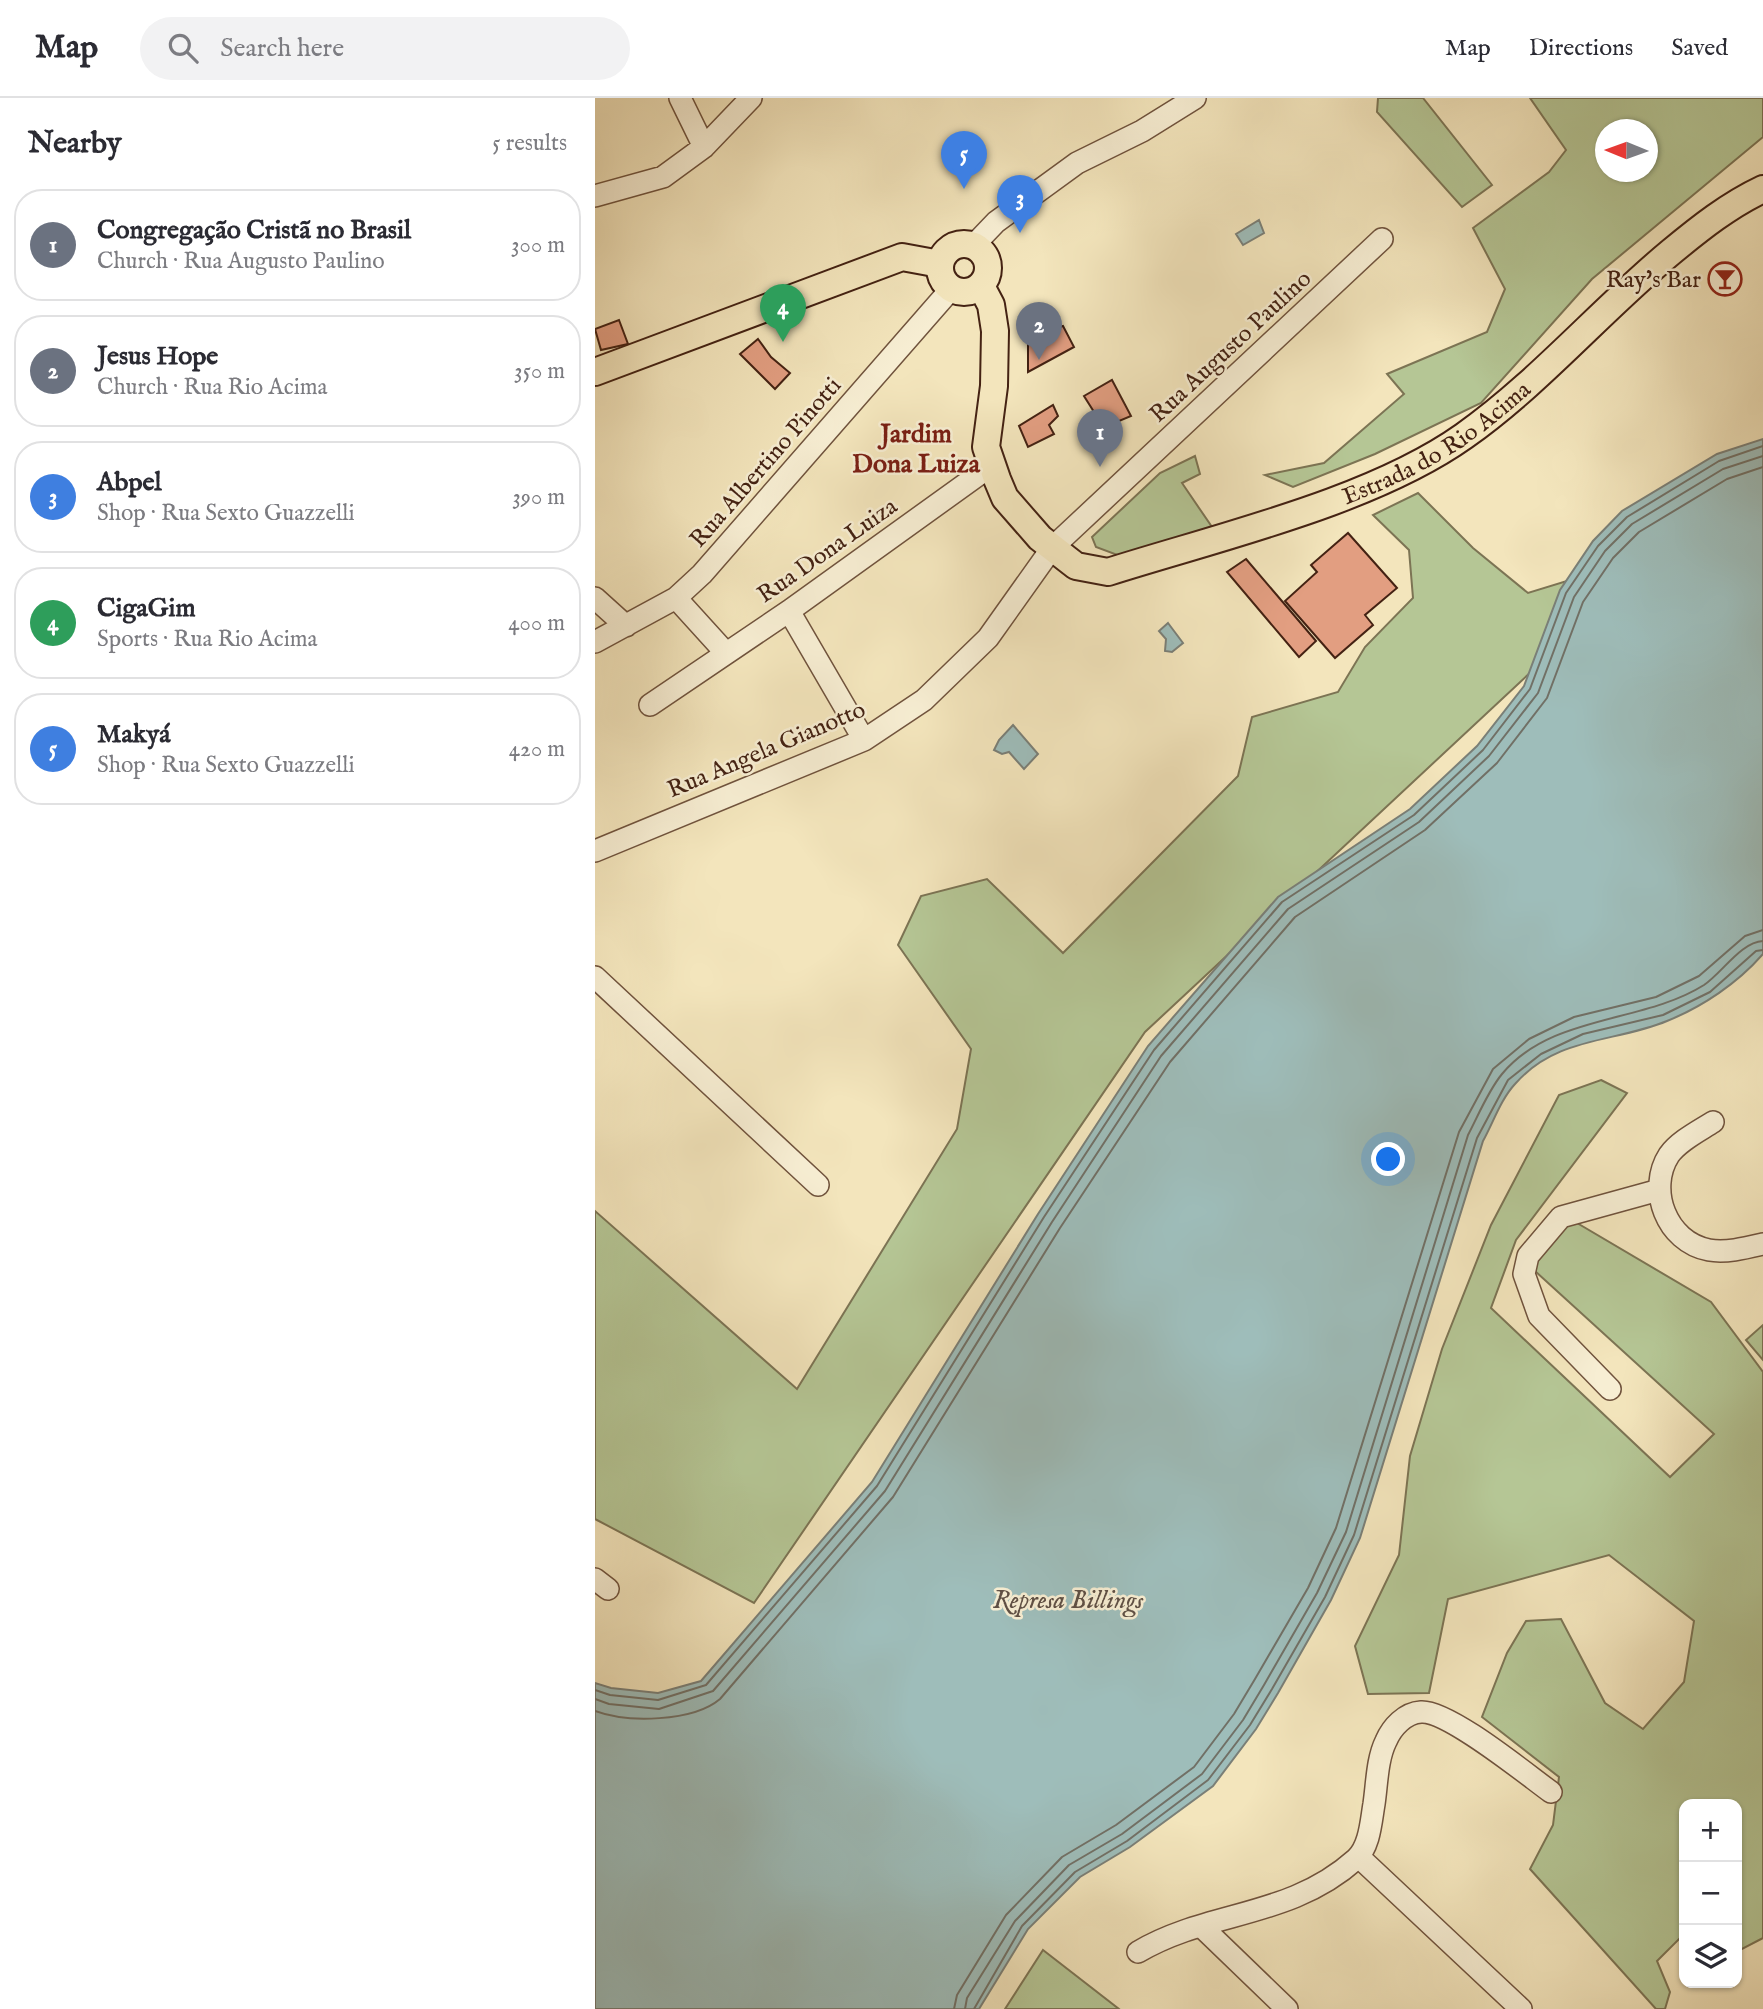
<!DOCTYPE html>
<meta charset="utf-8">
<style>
body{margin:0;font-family:"IM FELL English",serif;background:#f2f2f3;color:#2b2b33}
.controls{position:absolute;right:21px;bottom:21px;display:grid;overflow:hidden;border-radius:14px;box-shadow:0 2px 5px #0004}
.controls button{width:63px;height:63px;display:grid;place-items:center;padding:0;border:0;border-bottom:2px solid #e1e1e2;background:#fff;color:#2b2b33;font:35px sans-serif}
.compass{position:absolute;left:1000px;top:21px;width:63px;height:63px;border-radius:50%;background:#fff;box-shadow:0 2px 5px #0004;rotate:271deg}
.you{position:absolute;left:794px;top:1062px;width:24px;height:24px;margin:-18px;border:5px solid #fff;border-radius:50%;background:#1a73e8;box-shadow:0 0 0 10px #1a73e833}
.badge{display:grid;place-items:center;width:46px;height:46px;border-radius:50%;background:#8f2418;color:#fff;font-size:23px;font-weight:700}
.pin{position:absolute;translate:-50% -58px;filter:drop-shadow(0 2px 4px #0008)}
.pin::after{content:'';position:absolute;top:37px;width:24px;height:21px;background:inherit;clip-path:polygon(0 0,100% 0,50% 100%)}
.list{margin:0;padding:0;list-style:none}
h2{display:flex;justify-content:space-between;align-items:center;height:91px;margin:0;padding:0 28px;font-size:30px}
h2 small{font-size:23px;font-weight:400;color:#7c7c81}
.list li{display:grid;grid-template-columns:46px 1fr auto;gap:21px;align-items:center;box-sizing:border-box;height:112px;margin:0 14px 14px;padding:0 14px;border:2px solid #e1e1e2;border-radius:28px}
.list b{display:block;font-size:26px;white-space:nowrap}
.list p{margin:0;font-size:23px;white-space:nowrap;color:#7c7c81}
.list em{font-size:23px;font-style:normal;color:#7c7c81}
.icon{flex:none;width:38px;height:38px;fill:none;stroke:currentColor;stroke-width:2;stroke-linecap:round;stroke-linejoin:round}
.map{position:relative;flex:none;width:1168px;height:1911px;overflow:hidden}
header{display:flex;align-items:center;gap:42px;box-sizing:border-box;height:98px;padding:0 35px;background:#fff;border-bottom:2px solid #e1e1e2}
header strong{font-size:33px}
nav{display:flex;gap:38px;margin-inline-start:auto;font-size:24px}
.search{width:490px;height:63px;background:#f2f2f3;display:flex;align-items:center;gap:18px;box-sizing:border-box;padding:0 24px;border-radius:38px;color:#7c7c81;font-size:26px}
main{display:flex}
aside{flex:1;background:#fff}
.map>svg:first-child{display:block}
.green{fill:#b5c695;stroke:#7c7454;stroke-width:2;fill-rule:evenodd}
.water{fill:#9ebdba;stroke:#7a7f77;stroke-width:2}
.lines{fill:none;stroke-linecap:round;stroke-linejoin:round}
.shore{stroke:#717066;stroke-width:2}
.building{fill:#e29e81;stroke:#442213;stroke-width:2}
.minor-casing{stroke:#70533d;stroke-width:24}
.major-casing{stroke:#442213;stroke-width:30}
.minor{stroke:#f7eed3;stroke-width:21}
.major{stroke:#f3e5bc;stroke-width:26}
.labels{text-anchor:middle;stroke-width:5;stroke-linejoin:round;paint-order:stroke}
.poi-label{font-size:24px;fill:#442213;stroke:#f7eed3;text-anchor:end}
.street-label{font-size:24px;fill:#442213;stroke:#f7eed3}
.neighbourhood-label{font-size:26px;font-weight:bold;fill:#7a1f14;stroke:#f7eed3}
.water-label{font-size:26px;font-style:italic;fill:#5f5045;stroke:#f7eed3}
</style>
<header>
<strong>Map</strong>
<div class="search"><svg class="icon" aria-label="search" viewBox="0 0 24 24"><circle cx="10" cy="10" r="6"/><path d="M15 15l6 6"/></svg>Search here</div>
<nav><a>Map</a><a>Directions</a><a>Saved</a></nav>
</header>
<main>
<aside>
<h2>Nearby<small>5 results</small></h2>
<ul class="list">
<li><span class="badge" style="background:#6b7280">1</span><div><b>Congregação Cristã no Brasil</b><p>Church · Rua Augusto Paulino</p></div><em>300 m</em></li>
<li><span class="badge" style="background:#6b7280">2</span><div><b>Jesus Hope</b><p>Church · Rua Rio Acima</p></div><em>350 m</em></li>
<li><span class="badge" style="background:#3f7fe0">3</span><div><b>Abpel</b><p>Shop · Rua Sexto Guazzelli</p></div><em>390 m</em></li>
<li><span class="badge" style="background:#2e9e5b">4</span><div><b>CigaGim</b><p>Sports · Rua Rio Acima</p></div><em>400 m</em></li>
<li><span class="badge" style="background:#3f7fe0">5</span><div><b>Makyá</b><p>Shop · Rua Sexto Guazzelli</p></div><em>420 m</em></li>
</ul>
</aside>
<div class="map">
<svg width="1168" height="1911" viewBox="0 0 1168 1911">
<rect width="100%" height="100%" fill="#f3e5bc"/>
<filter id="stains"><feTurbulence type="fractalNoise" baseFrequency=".00286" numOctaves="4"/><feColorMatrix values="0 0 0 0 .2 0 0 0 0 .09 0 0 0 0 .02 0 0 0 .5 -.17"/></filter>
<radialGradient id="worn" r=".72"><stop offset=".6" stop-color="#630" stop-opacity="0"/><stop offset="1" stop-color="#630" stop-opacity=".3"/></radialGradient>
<path class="green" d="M783,0H828L897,87L867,109L782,14Z
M935,0H1168V39L997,181L886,305L780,356L698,389L670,377L729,365L809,296L792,276L892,234L910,191L878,130L954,74L971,52ZM1010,32H1052V74H1010Z
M600,358L605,376L587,385L617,429L525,458L501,449L497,439L565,375Z
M823,395L878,450L933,495L975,482L982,531L550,934L159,1505L0,1421V1113L202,1291L362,1031L376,951L303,847L326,798L392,781L468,855L643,678L657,619L743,594L770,549L818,500L814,452L778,417Z
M1006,982L1032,995L921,1142L896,1210L1075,1379L1119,1336L929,1163L960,1112L1116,1204L1168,1274V1840L1147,1851L1142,1850V1706H1089V1841L1085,1840L1062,1863L1075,1894L1070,1911H1061L935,1771L958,1727L964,1679L887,1619L912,1555L931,1523L966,1521L1010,1605L1048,1631L1089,1584L1099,1523L1014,1457L853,1501L834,1595L773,1596L760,1548L804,1457L815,1358L847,1251L896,1127L964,997Z
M1168,1227V1262L1151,1242Z
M448,1852L524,1911H410Z"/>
<path class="water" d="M664,122L669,135L648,147L641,136Z
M1168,341V856C1143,885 1107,909 1072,923C1019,945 962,938 920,986C906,1001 898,1025 888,1043L765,1440L736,1502L683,1595L661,1631L618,1688L535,1749L485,1779L433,1831L384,1911H0V1585L16,1590L63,1595L106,1583L277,1384L443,1116L553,948L683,799L815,711L882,648L929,588L965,492L998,443L1027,413L1122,356Z
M573,525L588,545L577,554L570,553L571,541L564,533Z
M418,627L443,656L429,671L414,654L407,656L399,652L404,642Z"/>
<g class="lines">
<path class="shore" d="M0,1592L15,1597L63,1602L111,1587L282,1388L449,1119L559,952L687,804L819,717L888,652L935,591L971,495L1003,448L1032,419L1124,363L1168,348
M0,1601L14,1606L64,1611L118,1593L290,1393L457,1124L566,958L693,811L824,724L894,658L943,595L979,499L1010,453L1037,426L1128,371L1168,358
M0,1613C32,1625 98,1624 125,1601L298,1399L465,1130L575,964L700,819L830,732L902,665L952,600L988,504L1018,460L1044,434L1132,381L1168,369
M359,1911L362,1897L411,1817L467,1759L521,1727L599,1669L639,1616L660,1581L713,1490L741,1430L864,1034L898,971L934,941L979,919L1061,899L1104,878L1150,838L1168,832
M370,1911L372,1900L420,1823L474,1767L527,1736L607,1676L648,1622L669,1587L722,1495L751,1434L873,1037C883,1018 893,993 907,976C957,916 1047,926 1109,887C1127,875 1146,844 1168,843
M379,1911L427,1828L480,1774L532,1743L613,1682L655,1627L677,1591L730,1499L759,1437L882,1040L913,982L946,956L988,936L1068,917L1115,894L1161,853L1168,852"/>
</g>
<path class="building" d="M24,222L33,246L6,252L0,231Z
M468,228L479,249L433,274V238Z
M163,241L176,259L195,275L180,291L145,256Z
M517,282L536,318L519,325L511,333L489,298Z
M458,307L463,318L454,327L459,336L433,349L424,328Z
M753,435L802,490L770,517L778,527L740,560L690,503L722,474L716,467Z
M651,461L721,543L704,559L632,474Z"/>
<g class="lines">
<defs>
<path id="minor" d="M85,0L109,49
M0,98L68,79L109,49L156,0
M378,148L401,124L482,65L547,33L600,0
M0,500L31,528
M81,500L130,554
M194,513L269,642
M0,544L81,500L107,476L356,191
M55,607L194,513L397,367
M0,753L269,642L329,602L393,540L457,450L787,141
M0,879L223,1087
M1118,1024C1104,1033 1084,1043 1074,1057C1052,1091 1071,1144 1114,1152C1131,1155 1151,1150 1168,1146
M1015,1291L944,1218L929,1176L933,1158L966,1119L1064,1092
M0,1481L13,1491
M764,1759L926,1911
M607,1829L692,1911
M543,1854C614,1812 694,1821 761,1761C775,1748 776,1723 779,1706C782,1686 782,1661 791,1643C797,1629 810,1615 826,1614C853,1612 931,1676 956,1694"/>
<g id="major">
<circle cx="369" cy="170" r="24"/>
<path id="s1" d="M386,188L396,207L400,233L399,288L391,349L402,381L410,400L445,440L481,468L513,474C623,439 776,404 869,338C943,286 1006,212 1076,154C1105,130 1134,107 1168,91"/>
<path d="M0,274L307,159L345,166"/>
</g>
</defs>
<use href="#minor" class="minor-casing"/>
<use href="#major" class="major-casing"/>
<use href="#minor" class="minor"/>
<use href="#major" class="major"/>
</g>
<defs>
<symbol id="bar-ring" viewBox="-11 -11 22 22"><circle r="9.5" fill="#f7eed3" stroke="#8f2418" stroke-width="1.5"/><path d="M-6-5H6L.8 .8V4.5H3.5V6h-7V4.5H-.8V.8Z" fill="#8f2418"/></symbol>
</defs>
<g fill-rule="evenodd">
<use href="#bar-ring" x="1111" y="162" width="38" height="38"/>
</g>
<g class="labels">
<g class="poi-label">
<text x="1106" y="189">Ray's Bar</text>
</g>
<g class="street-label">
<text transform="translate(635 248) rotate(-43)" y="8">Rua Augusto Paulino</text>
<text dy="8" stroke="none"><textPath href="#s1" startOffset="705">Estrada do Rio Acima</textPath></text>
<text transform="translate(170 364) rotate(-49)" y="8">Rua Albertino Pinotti</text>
<text transform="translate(232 452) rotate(-35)" y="8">Rua Dona Luiza</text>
<text transform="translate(171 651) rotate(-23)" y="8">Rua Angela Gianotto</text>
</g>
<g class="neighbourhood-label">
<text x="321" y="344">Jardim<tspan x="321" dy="30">Dona Luiza</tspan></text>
</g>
<g class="water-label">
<text x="473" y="1510">Represa Billings</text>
</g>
</g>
<rect width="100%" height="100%" filter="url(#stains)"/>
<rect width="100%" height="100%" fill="url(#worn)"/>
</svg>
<div class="controls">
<button>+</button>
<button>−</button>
<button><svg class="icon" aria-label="layers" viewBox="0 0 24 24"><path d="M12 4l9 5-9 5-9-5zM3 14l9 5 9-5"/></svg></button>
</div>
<svg class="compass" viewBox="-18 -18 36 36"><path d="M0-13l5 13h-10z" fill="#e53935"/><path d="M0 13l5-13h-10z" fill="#7c7c81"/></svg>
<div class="you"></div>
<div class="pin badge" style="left:505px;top:369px;background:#6b7280">1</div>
<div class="pin badge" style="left:444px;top:262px;background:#6b7280">2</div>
<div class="pin badge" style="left:425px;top:135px;background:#3f7fe0">3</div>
<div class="pin badge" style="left:188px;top:244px;background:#2e9e5b">4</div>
<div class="pin badge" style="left:369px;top:91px;background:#3f7fe0">5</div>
</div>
</main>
